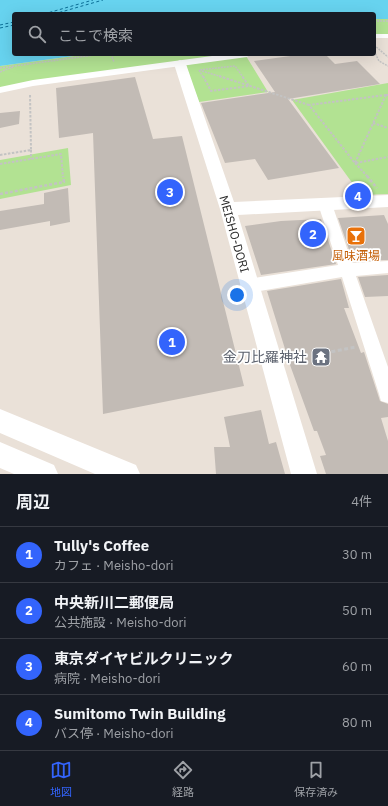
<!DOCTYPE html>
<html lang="ja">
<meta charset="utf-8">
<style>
body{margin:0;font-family:"IBM Plex Sans","Noto Sans JP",sans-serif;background:#242831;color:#f1f3f6}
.you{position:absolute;left:237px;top:295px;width:14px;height:14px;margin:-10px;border:3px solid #fff;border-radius:50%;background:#1a73e8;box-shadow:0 0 0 6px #1a73e833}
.badge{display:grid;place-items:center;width:26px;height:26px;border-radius:50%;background:#3364fc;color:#fff;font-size:13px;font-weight:700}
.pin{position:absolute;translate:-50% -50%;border:2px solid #fff;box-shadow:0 1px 4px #0006}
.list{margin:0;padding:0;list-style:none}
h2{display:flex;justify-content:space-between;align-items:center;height:52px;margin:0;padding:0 16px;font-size:17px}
h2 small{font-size:13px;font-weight:400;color:#9ea1a6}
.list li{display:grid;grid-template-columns:26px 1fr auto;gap:12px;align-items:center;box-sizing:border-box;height:56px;padding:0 16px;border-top:1px solid #363941}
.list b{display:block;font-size:15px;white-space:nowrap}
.list p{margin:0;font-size:13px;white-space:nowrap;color:#9ea1a6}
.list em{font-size:13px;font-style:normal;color:#9ea1a6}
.icon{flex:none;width:22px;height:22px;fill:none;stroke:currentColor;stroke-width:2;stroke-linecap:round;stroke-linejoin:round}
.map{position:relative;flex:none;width:388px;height:474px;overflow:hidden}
.search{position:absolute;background:#171b24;box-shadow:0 4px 16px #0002;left:12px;right:12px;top:12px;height:44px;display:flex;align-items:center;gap:10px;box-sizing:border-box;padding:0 14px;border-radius:4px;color:#9ea1a6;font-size:15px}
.sheet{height:276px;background:#171b24}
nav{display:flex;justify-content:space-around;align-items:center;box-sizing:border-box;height:56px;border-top:1px solid #363941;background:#171b24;font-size:11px;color:#9ea1a6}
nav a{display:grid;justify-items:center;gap:2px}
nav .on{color:#3364fc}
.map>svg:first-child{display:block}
.green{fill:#b2e292}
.water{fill:#67d3ef}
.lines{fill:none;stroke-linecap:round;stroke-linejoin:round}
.ferry{stroke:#0b6f97;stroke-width:1;stroke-dasharray:3 2.5;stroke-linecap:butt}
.building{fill:#c2bbb5}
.path-far3{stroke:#c3c3c3;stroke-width:1.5;stroke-dasharray:2 1;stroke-linecap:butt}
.path-far2{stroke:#c3c3c3;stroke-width:2;stroke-dasharray:2.5 1.5;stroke-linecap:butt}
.path-far1{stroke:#c3c3c3;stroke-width:2.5;stroke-dasharray:3 2;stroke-linecap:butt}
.path{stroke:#c3c3c3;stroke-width:3;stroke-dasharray:4 2.5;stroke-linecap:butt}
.minor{fill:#fff;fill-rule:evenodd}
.tertiary{fill:#fff;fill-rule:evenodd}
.labels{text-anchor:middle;stroke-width:3.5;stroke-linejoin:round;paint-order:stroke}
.street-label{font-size:12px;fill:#272727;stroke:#fff}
.food-label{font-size:12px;fill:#c56008;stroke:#fff}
.near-worship-label{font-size:14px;fill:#5b616d;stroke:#fff;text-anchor:end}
</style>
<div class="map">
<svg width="388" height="474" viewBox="0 0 388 474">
<rect width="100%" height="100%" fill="#eae1d8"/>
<path class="green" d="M374,19H388V36H374Z
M89,54H249L0,88V66Z
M246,56L268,92L199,102L185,65Z
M388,83V194L361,195L292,100Z
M68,148L71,185L0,199V160Z"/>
<path class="water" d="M0,0H388V19H374V14H14V54H88L0,66Z"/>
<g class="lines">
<path class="ferry" d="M44,14L93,0
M54,14L103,0
M0,25L14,22
M0,28L14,25"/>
</g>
<path class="building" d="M305,54H325L335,64L357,61L380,84L288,99L339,168L268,180L255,159L225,163L201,103L275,92L254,61Z
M135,77L153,139L182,136L244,386L103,414L93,133L59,138L56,88Z
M20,111L19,124L0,128V113Z
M68,188L70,222L50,226V221L0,230V211L44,204V193Z
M384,215L388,224V260L353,261L338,218Z
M321,219L336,264L261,275L245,226L281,221Z
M388,275V296L365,297L358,277Z
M341,279L349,308H344L361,353L364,352L380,401L388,404V417L381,418L388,441V474H326L320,456L326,455L317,431H314L290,365L267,291Z
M261,410L269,444L276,442L285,474H216L214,447H230L224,417Z"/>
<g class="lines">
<path class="path-far3" d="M374,21H388
M374,45L388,57
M374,51L379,61L388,66
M111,54L114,62
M0,68L102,54
M202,71L222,77
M0,72L13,67
M203,77L199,70L235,66L243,77"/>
<path class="path-far2" d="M203,76L211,91L249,86L242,76
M219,76L309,105
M386,95L355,163L309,105Z
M386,95H388
M373,123L388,128
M31,150V159
M0,155L31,150L30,94
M355,163L368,177
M356,163L388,157
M0,164L61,154L63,177"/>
<path class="path-far1" d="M367,176L377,188
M0,194L64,182L63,176"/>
<path class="path" d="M325,353L356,347"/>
<path class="minor" d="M374,34H388V38H374Z
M227,54H251L247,57L33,86L0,93V87L33,80Z
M325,199L330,200L332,204L352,263L388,261V273L356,276L388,367V403L381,401L379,394L342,277L248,293L243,291L240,286L243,281L248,279L338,265L318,204L320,200Z"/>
<path class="tertiary" d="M180,60L184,62L186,64L234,202L388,195V207L238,215L317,474H291L220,209L174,64L176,62Z
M0,409L136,465L140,474H95L0,433Z
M0,442L54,465L58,474H14L0,468Z"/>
</g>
<defs>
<symbol id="bar-square" viewBox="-11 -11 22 22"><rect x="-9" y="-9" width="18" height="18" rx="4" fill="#e8710a" stroke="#fff"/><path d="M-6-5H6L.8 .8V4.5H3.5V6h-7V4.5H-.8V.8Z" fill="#fff"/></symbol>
<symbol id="temple-square" viewBox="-11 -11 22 22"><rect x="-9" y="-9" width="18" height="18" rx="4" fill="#6b7280" stroke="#fff"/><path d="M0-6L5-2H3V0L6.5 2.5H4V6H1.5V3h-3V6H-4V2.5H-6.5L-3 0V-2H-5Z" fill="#fff"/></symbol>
</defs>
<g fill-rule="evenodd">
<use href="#bar-square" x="345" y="225" width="22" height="22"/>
<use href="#temple-square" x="310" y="346" width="22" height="22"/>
</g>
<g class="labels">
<g class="street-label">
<text transform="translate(234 234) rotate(74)" y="4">MEISHO-DORI</text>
</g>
<g class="food-label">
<text x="356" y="260">風味酒場</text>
</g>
<g class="near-worship-label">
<text x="307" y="362">金刀比羅神社</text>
</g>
</g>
</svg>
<div class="you"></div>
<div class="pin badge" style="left:172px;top:342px">1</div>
<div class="pin badge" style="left:313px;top:234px">2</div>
<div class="pin badge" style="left:170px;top:192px">3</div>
<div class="pin badge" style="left:358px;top:196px">4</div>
<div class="search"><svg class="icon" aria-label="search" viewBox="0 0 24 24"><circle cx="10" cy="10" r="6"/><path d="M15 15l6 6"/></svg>ここで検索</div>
</div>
<section class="sheet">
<h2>周辺<small>4件</small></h2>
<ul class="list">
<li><span class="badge">1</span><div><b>Tully's Coffee</b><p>カフェ · Meisho-dori</p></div><em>30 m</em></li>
<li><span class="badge">2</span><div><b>中央新川二郵便局</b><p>公共施設 · Meisho-dori</p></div><em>50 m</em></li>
<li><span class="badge">3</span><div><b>東京ダイヤビルクリニック</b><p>病院 · Meisho-dori</p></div><em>60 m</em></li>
<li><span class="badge">4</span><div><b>Sumitomo Twin Building</b><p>バス停 · Meisho-dori</p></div><em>80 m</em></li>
</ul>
</section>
<nav>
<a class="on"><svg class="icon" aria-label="map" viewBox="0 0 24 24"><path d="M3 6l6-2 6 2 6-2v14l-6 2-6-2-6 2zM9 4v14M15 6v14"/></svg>地図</a>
<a><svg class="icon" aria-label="directions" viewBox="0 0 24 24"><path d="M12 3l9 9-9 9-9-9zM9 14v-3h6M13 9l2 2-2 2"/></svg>経路</a>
<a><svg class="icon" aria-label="saved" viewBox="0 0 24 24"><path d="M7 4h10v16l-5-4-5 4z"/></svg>保存済み</a>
</nav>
